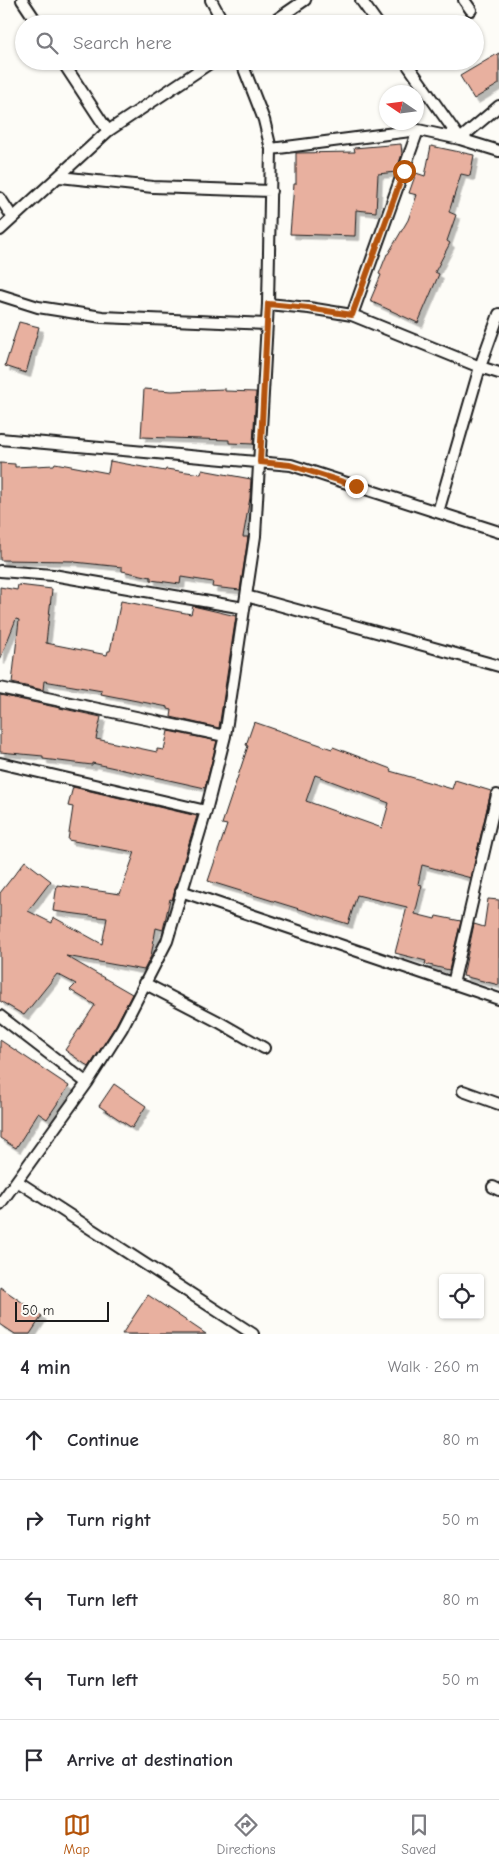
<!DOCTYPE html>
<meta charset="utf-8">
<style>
body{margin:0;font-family:"Comic Neue",sans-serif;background:#f7f7f7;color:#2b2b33}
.controls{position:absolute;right:15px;bottom:15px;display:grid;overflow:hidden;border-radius:5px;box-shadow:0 1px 4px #0004}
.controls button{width:45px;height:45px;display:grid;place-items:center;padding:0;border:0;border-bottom:1px solid #e1e1e2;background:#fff;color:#2b2b33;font:25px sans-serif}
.compass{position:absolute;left:379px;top:85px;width:45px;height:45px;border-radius:50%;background:#fff;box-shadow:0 1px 4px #0004;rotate:283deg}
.scale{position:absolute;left:15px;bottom:12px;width:94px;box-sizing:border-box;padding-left:5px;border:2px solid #1c1c1c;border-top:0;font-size:14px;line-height:18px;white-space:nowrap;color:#1c1c1c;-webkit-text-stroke:4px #fdfcf7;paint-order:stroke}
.stop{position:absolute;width:15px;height:15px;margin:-11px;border:4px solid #b45309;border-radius:50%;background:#fff}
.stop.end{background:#b45309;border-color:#fff;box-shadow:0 1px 5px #0008}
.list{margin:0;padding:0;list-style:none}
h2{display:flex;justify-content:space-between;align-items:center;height:65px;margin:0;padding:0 20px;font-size:21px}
h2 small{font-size:16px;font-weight:400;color:#7c7c81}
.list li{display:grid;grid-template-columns:32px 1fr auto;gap:15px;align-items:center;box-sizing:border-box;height:80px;padding:0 20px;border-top:1px solid #e1e1e2}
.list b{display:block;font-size:19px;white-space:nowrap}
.list em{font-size:16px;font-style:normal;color:#7c7c81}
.icon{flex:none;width:28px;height:28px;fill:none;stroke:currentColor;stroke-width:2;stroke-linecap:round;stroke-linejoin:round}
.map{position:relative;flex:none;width:499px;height:1334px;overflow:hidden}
.search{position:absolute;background:#fff;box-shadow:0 1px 4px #0004;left:15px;right:15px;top:15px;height:55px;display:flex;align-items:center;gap:12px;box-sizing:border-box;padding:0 18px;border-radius:28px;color:#7c7c81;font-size:19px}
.sheet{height:465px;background:#fff}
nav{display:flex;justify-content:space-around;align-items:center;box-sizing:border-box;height:70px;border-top:1px solid #e1e1e2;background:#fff;font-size:14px;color:#7c7c81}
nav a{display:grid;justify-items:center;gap:2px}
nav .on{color:#b45309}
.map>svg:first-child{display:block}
.building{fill:#e8b09f;stroke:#1c1c1c;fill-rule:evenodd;filter:url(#shadow)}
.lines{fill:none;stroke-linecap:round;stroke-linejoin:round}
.minor-casing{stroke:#1c1c1c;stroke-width:14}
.minor{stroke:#fdfcf7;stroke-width:10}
.route{stroke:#b45309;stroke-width:6}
</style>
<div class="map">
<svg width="499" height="1334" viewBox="0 0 499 1334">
<defs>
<filter id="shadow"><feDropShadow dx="4.5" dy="4.5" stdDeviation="0" flood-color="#0004"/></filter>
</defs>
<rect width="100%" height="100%" fill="#fdfcf7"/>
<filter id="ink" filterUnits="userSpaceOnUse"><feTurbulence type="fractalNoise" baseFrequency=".02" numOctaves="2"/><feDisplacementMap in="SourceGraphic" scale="10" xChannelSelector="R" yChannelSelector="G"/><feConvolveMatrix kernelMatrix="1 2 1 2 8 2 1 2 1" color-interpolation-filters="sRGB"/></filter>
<g filter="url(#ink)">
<path class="building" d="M499,53V84L474,99L460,76Z
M401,144L402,154L396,172L378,174L376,212L356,210L355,236L290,234L294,184H296V153L355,152L354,148Z
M431,146L474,155L470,176L461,174L449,212L456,215L447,241L450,243L435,272L439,274L418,323L370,301L381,275L379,274L387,254H388L408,220L417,195L409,193L416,173L425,176Z
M19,322L39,327L26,373L5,366Z
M144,389L172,391L225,389V391L256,392L253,444L229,443V440L141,437Z
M110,461L165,471L166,469L201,474L202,470L251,479L250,498L243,537H248L240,590L212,587L213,582L181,577L180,584L151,580V577L122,571V567L74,562V561L0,560V463L15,464V467L54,465L55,463L108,473Z
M18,585L52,589L46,643L107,655L108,651H110L121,601L191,614L193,606L236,616L219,728L171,717L172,710L168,709V707L101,694L102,691L44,681L43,690L12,683L19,620L16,619L0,660V587L17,590Z
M0,695L101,717L96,739L157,752V749L164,750L168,731L217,741L205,788L92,763V765L43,759V756L0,752Z
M254,722L332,749L333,747L391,769L390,771L452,789L455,780L491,791L471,878L422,865L418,884L422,885L415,914L435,919L436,916L461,921L449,970L425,964L426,961L395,953L407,907L357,895L348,924L208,881L227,825L222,824L248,746L246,745ZM315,775L389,803L382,828L306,801Z
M73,787L197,816L172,900L170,899L163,930L156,928L151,956L144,970L66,956L132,994L116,1025L89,1067L65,1050L95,1005L70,990L76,984L57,974L24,1015L0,1001V893L25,861L51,881L28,911L52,923L53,917L102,944L107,918L53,911L57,885L120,894L135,852L68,840L73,807L68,806Z
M488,899L499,900V985L463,976L474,924L484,927Z
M0,1040L69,1086L47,1119L38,1113L16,1148L0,1138Z
M114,1084L146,1106L132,1128L99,1106Z
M0,1287L42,1316L30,1334H15L0,1324Z
M148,1295L206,1334H122Z"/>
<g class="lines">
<defs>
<path id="minor" d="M22,0L38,24
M211,0L224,24
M361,0L378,24
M464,0L471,10
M270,24L305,0
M62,61L108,131L213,61
M241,61L264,120L271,149L268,304L309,308L352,315L480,367L499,373
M405,61L460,139L499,106
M271,149L418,130L460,139L499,151
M60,177L153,187L271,191
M0,198L13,218
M0,230L108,131
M0,295L38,307L102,317L267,324
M352,315L418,130
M0,439L291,465L499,532
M438,512L480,367L499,314
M0,571L53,575L244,608
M246,596L499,666
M0,688L225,736
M0,763L206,811
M181,891L499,999
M144,983L219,1022L264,1048
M453,984L497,795
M0,1016L87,1083
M463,1091L499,1104
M17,1181L253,1334
M493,1187L499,1190
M0,1204L87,1083L122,1028L167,941L206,811L225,736L255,536L268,304"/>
</defs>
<use href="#minor" class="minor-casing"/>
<use href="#minor" class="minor"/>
</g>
</g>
<g class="lines" filter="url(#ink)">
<path class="route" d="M356,486L290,465L260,462L268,304L308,308L352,315L404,171"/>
</g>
</svg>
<div class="controls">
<button><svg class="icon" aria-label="locate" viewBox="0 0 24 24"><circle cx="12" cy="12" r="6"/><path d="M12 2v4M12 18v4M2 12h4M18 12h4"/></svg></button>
</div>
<svg class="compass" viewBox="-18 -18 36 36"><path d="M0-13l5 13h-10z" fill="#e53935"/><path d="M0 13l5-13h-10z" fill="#7c7c81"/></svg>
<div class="scale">50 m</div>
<div class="stop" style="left:404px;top:171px"></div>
<div class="stop end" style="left:356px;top:486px"></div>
<div class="search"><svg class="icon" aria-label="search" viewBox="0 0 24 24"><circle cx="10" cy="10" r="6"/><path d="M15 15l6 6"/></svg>Search here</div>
</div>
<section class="sheet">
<h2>4 min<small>Walk · 260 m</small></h2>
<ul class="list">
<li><svg class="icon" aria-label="ahead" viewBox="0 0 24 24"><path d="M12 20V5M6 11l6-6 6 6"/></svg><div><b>Continue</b></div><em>80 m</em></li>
<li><svg class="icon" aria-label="right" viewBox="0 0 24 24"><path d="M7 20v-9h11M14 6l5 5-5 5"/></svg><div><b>Turn right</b></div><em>50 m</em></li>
<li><svg class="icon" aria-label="left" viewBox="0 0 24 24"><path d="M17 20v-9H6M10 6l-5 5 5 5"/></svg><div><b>Turn left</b></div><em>80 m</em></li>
<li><svg class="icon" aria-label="left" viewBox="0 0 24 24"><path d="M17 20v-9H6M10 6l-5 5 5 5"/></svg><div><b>Turn left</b></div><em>50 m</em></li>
<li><svg class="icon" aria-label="arrive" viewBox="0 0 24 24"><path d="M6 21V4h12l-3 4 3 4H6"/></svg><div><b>Arrive at destination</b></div></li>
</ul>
</section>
<nav>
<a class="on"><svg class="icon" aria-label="map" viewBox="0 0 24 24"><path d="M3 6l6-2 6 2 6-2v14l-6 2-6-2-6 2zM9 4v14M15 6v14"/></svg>Map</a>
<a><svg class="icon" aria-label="directions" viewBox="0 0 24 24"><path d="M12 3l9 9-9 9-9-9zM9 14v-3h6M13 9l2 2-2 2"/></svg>Directions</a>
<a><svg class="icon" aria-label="saved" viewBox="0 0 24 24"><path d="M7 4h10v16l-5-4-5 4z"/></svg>Saved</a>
</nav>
